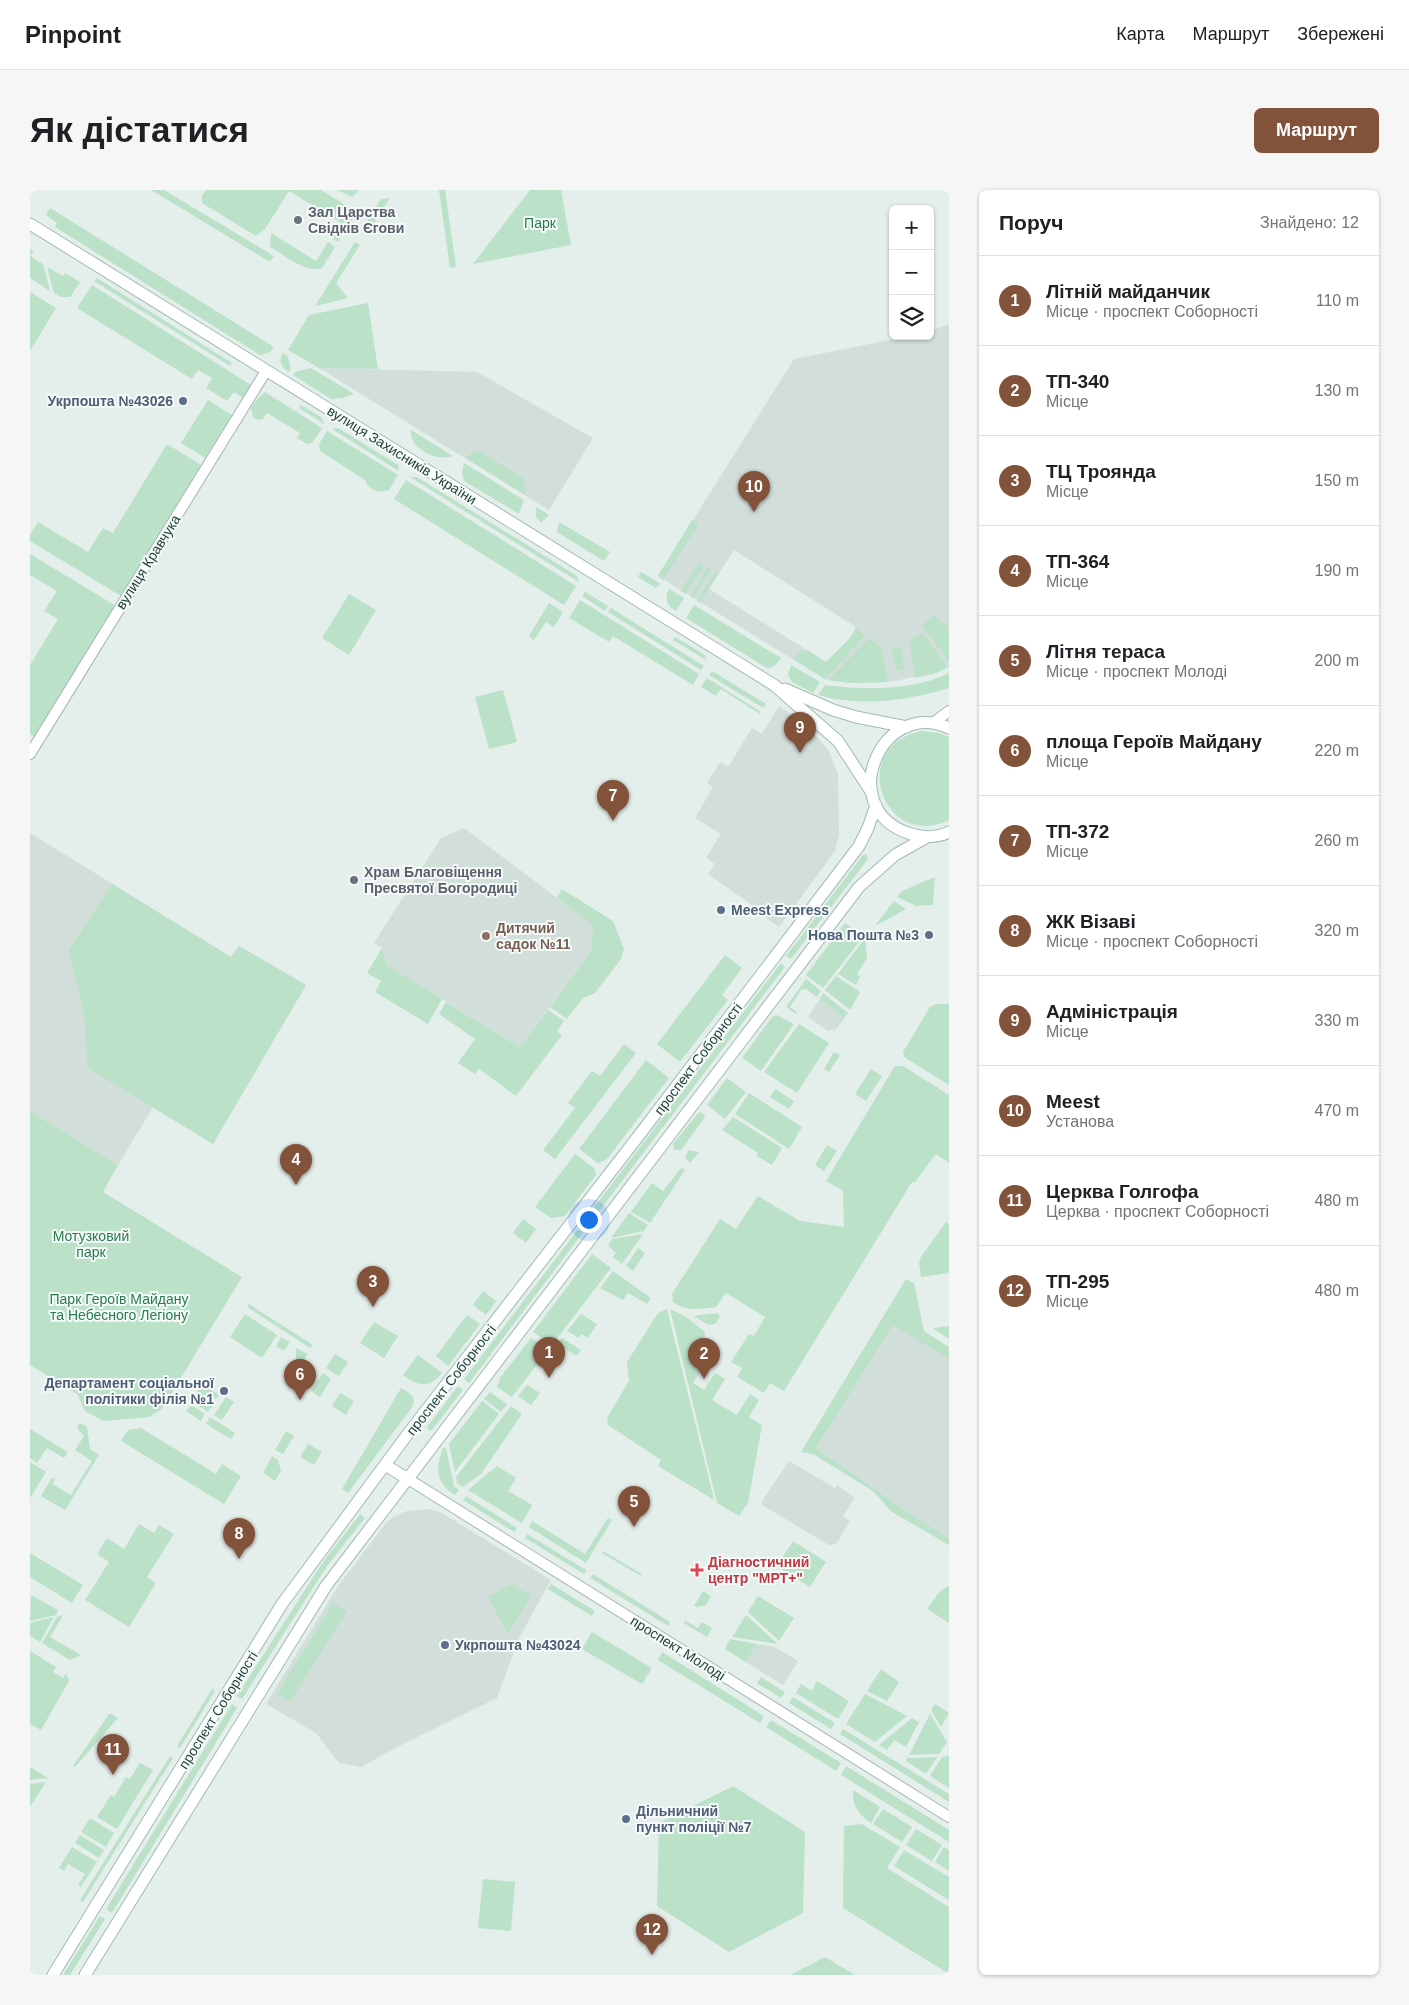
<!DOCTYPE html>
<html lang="uk">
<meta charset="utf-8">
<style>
body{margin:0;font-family:Helvetica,sans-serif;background:#f6f6f6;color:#202124}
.controls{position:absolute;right:15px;top:15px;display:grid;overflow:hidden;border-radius:8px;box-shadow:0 1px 4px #0004}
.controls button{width:45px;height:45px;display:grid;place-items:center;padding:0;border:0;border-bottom:1px solid #e0e0e0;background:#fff;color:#202124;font:25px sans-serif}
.you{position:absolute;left:558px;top:1029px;width:18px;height:18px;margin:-12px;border:4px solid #fff;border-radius:50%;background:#1a73e8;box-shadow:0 0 0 8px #1a73e833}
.badge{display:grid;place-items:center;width:32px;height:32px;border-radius:50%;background:#83523a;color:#fff;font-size:16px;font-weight:700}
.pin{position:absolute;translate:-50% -41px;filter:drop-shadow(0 1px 2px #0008)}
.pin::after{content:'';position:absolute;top:26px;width:18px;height:15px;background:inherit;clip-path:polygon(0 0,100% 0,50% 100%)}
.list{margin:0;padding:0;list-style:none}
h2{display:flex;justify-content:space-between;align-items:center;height:65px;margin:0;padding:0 20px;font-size:21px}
h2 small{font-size:16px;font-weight:400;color:#757577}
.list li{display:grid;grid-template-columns:32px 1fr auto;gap:15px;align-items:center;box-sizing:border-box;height:90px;padding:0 20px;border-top:1px solid #e0e0e0}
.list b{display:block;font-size:19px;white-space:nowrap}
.list p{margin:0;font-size:16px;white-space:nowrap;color:#757577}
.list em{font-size:16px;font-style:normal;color:#757577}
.icon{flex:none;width:28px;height:28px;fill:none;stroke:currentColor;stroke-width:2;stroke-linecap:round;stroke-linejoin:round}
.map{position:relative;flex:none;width:919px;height:1785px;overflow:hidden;border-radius:8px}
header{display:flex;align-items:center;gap:30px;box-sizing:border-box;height:70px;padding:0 25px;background:#fff;border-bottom:1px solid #e0e0e0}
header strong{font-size:24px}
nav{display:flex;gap:28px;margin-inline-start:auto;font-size:18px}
.intro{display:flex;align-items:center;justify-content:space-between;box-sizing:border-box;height:120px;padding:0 30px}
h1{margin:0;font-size:35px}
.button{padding:12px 22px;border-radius:8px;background:#83523a;color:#fff;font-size:18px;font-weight:700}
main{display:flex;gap:30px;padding:0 30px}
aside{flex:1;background:#fff;border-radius:8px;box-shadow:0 1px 4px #0004}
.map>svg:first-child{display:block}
.built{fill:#d2deda;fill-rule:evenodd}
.green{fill:#bbe1c9}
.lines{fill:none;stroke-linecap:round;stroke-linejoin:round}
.tertiary-casing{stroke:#a6b7b3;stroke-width:12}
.secondary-casing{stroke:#a1bbb4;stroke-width:13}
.tertiary{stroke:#fff;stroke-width:10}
.secondary{stroke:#fff;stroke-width:11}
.worship-dot{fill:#6b7280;stroke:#f5faf8;stroke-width:2}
.service-dot{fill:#5c6f8a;stroke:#f5faf8;stroke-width:2}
.education-dot{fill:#8d6e63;stroke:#f5faf8;stroke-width:2}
.health-dot{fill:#e0444e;stroke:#f5faf8;stroke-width:2}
.labels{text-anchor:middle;stroke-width:4;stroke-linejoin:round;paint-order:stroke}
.worship-label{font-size:14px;font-weight:bold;fill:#5b616d;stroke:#f5faf8;text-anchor:start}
.park-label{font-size:14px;fill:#287c51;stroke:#f5faf8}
.service-label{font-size:14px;font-weight:bold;fill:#4e5e75;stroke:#f5faf8;text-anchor:end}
.street-label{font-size:14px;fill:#21423c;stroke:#f5faf8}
.education-label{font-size:14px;font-weight:bold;fill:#785e54;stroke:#f5faf8;text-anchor:start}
.health-label{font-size:14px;font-weight:bold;fill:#be3a42;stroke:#f5faf8;text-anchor:start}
</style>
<header>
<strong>Pinpoint</strong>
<nav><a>Карта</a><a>Маршрут</a><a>Збережені</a></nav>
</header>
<div class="intro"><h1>Як дістатися</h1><a class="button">Маршрут</a></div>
<main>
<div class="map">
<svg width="919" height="1785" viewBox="0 0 919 1785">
<rect width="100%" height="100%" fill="#e4eeeb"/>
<path class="built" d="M919,134V477L906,483L858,492L819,493L795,489L628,386L764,169L880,146H900V141ZM704,360L826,437L820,448L796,472L679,399Z
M289,178L447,182L563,248L519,320Z
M749,516L779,537L798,560L808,584L809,645L805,661L749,737L736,728L737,726L678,684L685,674L676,668L691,644L665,628L683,597L677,593L690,572L698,577L722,538L732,544Z
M434,638L563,735L561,761L490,857L357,775L352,758L344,753L411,648Z
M0,643L201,767L209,756L276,795L183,954L123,917L88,975L0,921Z
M790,809L813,827L804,839L798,841L778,827Z
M863,1134L919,1169V1348L879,1323L786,1258Z
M759,1271L805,1298L807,1295L825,1308L813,1326L820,1331L806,1354L799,1355L732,1315V1311Z
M400,1319L412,1323L521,1390L489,1448L467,1508L373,1554L331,1577L309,1573L286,1543L236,1514L308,1396L356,1333L363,1327L377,1321Z
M727,1454L745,1457L768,1471L753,1495L716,1472Z"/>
<path class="green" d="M121,0H134L244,66L240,72Z
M176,0H291L323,20L325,25L308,52L301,48L310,32L259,1L235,39L226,46L172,13V6Z
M307,0H329L322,7Z
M409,0H415L426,77L420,78Z
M500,0H531L541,55L443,74Z
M360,8L337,44L331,40L351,9Z
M20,18L244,157L240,162L230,165L25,37L27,33L16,25Z
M241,43L286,71L298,52L305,57L292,78C276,84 253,64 240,57Z
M325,52L330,55L306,93L318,108L285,116Z
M0,59L4,61L0,66L13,74L20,101L0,88Z
M17,77L33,86L35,83L50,92L40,107H31L24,103Z
M67,88L202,173L200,176L64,91Z
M62,95L221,195L213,208L204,202L197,211L176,198L182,188L168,180L162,189L47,118Z
M0,102L26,118L0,161Z
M338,113L348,179L289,178L258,160L279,125Z
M253,163L257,165L261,178L259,182C251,177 248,171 253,163Z
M281,178L324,204L313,208L301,209L263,185L265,182Z
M235,202L292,238L283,252L277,254L267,248L270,243L237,223L233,229L228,230L223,227L221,218L228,208Z
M178,210L202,225L175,268L151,253Z
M271,215L291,227L294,234L269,218Z
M308,238L368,275L369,281L302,239Z
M381,240L423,266C407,272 379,259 381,240Z
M297,241L368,285L359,300C348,304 339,300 335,290L290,261L289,254Z
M137,254L171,275L91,406L0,351V345L8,332L58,362L73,338L83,343Z
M449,261L492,287L495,296V305L436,268L443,262Z
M434,273L494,310L489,324L434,291L432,283Z
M380,287H387L547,386L549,392Z
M376,290L546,396L534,415L364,309Z
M506,317L519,325L511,333L506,327Z
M662,330L669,334L633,390L628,386Z
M529,332L580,362L574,371L527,342Z
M0,364L86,416L5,548L0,544V475L28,429L14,421L27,401L0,385Z
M669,372L674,375L656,404L651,401Z
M678,377L681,380L663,408L660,406Z
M611,382L631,394L626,398L608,387Z
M685,382L688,384L670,413L667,411Z
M639,399L654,408L646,421C637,416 634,409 639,399Z
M555,402L578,416L575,421L552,406Z
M319,404L346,420L319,465L292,448Z
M550,410L669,484L663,495L583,446L579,452L539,428Z
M519,413L533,422L524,437L516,432L504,450L499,446Z
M664,415L751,468C747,474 744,478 737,478L656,428Z
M581,418L674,476L671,480L578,422Z
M903,425L919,437V471L892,436Z
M826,438L835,446L795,489L764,470L770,461L777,460L796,472L820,448Z
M893,444L918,477L906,483L885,488L880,453L885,446Z
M645,447L675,465L676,470L643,450Z
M839,448L851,457L858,492L819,493L798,490Z
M871,457L875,480L866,481L862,458Z
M761,475L790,492L783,503L762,492L758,485Z
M682,481L736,514L733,518L679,485Z
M919,483V498C877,511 830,517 788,505L795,495C833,500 884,501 919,483Z
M677,488L731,522L730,524L691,499L686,506L671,497Z
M473,500L487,552L459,559L445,507Z
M892,541L909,543L919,547V630C853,662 816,556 892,541Z
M836,664L838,669L761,769L756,766L833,665Z
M905,687L903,715L886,716L867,707L872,701Z
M82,694L201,767L209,756L276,795L183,954L58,878L54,825L39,760Z
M532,699L583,731L594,759L591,769L565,803L553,808L537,829L520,817L561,761L563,735L527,708Z
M864,711L876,719L845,736Z
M815,733L833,747L793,798L776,785Z
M835,748L837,768L827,784L830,786L826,795L808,784Z
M352,758L357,775L412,809L398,834L345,802L351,791L337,783Z
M695,765L712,778L692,805L698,810L650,872L627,854Z
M751,773L755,777L560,1033L555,1029Z
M806,786L830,802L820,820L795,800Z
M776,789L791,801L787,807L776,799L771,800L760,817L767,822L766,824L756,817Z
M793,803L818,823L805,840L804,839L813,827L790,809Z
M416,812L490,857L518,820L534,831L527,841L532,845L486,906L449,879L445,884L428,873L445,849L409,824Z
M906,814H919V895L874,867L873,862L900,817Z
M747,825L764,834L731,881L712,868L742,827Z
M769,834L799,853L767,903L734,882Z
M594,854L606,863L525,969L513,960L545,918L538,913L562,881L570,886Z
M804,862L810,865L799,882L794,879Z
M616,870L639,888L577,969L568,973L549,959Z
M865,876H873L919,905V973L906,964L884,993L882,992L754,1201L740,1193L734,1203L707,1187L712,1178L701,1172L719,1144L724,1146L735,1127L696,1103L686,1117C669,1119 658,1122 643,1112L642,1104L690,1029L706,1039L728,1006L770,1031L814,1037L813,1001L796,991Z
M841,879L852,886L836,911L825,904Z
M697,888L716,902L695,929L677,915Z
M745,899L764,911L759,919L740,907Z
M719,903L772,937L759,959L705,924Z
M0,921L88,975L73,1002L212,1087L132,1219L119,1227L73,1231L55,1221L47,1204L0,1175Z
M669,922L675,924L674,929L651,960H644L643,954Z
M703,927L752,958L742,975L727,966L728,963L692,940Z
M797,955L807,961L794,981L785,975Z
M658,960L669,962L660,973L655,968Z
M545,964L564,978L566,985L535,1026L521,1028L505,1017Z
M651,978L655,980L620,1033L601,1022L622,993L633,1001Z
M599,1023L618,1035L614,1041L581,1048Z
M493,1029L506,1039L496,1053L483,1043Z
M916,1032L919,1034V1083L891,1087L889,1073L891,1067Z
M550,1037L555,1040L439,1193L434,1189Z
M613,1044L592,1074L583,1067L586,1063L578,1056L582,1049Z
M608,1058L615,1063L603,1081L596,1076Z
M562,1064L581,1078L522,1155L503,1142Z
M583,1081L621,1108L617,1114L598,1103L593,1110L570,1098Z
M876,1089L884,1093L894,1141L919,1157V1169L863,1135L786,1258L879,1323L919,1348V1355L862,1322L843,1301L783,1264L771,1262Z
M453,1101L466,1111L456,1125L443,1115Z
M219,1114L283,1155L280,1158L217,1117Z
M637,1119L679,1289L684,1310L628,1276L631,1270L578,1235L577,1228L599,1191L597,1172L628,1123Z
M640,1119L655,1126L675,1142L672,1175L674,1176L663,1193L674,1200L685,1183L695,1189L682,1210L707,1225L720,1204L729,1210L719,1227L732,1235L718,1313L709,1326L687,1313Z
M687,1123L690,1126L685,1134L679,1135L663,1126Z
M215,1124L247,1145L232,1168L200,1147Z
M551,1124L567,1134L558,1148L551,1144L549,1148L537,1141Z
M437,1125L450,1134L418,1176L406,1166Z
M344,1132L368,1146L354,1168L330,1153Z
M919,1136V1149L905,1140L904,1138Z
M251,1147L260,1152L254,1161L246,1156Z
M501,1148L519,1159L482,1207L467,1197L470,1188Z
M532,1148L551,1160L547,1166L527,1154Z
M266,1158L278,1164L266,1182Z
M305,1164L318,1172L309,1186L296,1178Z
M388,1165L412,1183C399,1199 388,1196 373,1185Z
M293,1183L301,1189L290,1207L281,1201Z
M172,1194L189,1205L186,1209L178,1204L175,1209L183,1215L178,1222L161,1211Z
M497,1195L510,1203L501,1215L488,1206Z
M428,1196L433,1200L402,1240L399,1241L397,1237Z
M371,1198C379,1203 386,1205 383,1216L318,1303L312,1299Z
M460,1202L477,1214L471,1222L454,1209Z
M310,1203L324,1211L316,1225L302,1216Z
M196,1207L204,1212L192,1230L184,1225Z
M452,1211L469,1224L425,1282L419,1254Z
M161,1215L175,1224L171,1231L156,1221Z
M481,1216L492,1224L451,1284L433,1297L427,1293L426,1287Z
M180,1227L205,1243L201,1249L176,1234Z
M50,1233L57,1237L60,1259L69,1265L35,1320L11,1306L22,1288L25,1289L22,1294L41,1305L62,1271L45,1260L54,1246L47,1238Z
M111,1238L186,1284L192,1274L211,1286L194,1314L91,1251L98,1240Z
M0,1239L38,1262L34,1268L17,1258L7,1273L0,1268Z
M256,1241L264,1246L253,1264L245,1260Z
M278,1254L292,1262L284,1275L270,1267Z
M413,1258H416L424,1296L429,1300L425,1305C406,1293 405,1279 413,1258Z
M242,1266L248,1270L251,1281L245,1291L233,1283Z
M0,1272L16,1282L0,1308Z
M467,1276L486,1288L478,1301L502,1315L492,1333L438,1300Z
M436,1306L487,1338L484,1342L433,1310Z
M330,1324L335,1328L297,1376L212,1509L207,1506L293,1372Z
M578,1328L582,1330L556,1373L499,1337L502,1331L555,1364Z
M109,1334L124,1343L129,1335L144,1344L117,1387L126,1393L99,1437L55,1410L79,1372L67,1364L77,1348L94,1359Z
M497,1344L556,1380L554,1384L495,1348Z
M763,1351L796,1372L780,1397L747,1376Z
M573,1361L612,1384L611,1386L572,1363Z
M0,1363L53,1395L42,1413L0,1387Z
M563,1384L640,1432L638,1436L560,1388Z
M482,1394L501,1406L478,1444L458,1407Z
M521,1394L565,1421L562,1426L518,1399Z
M919,1396V1433L897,1419L911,1400Z
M673,1401L681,1406L676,1415L667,1417L664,1416Z
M1,1405L28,1420L26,1425L0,1431Z
M728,1406L764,1428L749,1451L718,1422Z
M303,1413L317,1421L260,1512L247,1504Z
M33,1425L20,1447L51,1465L40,1470L12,1453L27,1427Z
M716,1425L748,1454L702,1447Z
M24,1427L10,1452L0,1446V1433Z
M655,1430L668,1438L672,1432L682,1438L677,1447L654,1433Z
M562,1442L622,1478L612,1494L552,1459Z
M700,1449L727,1454L716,1472L695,1459Z
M0,1461L26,1477L23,1482L33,1488L36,1483L39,1491L11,1540L0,1534Z
M632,1462L734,1526L730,1533L628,1470Z
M851,1479L869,1492L857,1511L837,1501Z
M731,1487L755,1502L751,1508L727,1493Z
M787,1491L819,1511L808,1529L766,1503L771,1494L782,1501Z
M182,1499L185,1501L150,1558L147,1556Z
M835,1504L877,1526L845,1552L816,1534Z
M763,1507L805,1533L801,1539L759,1513Z
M202,1514L207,1518L82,1723L76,1719Z
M905,1514L919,1523L911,1537L901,1520Z
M80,1523L88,1528L45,1577L43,1576Z
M900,1524L917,1552L909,1564L879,1565Z
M882,1528L889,1532L876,1557L864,1550L857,1560L849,1555Z
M741,1530L811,1573L806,1581L736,1537Z
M813,1539L919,1604V1612L810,1544Z
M140,1566L143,1568L53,1712L50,1710Z
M919,1566V1598L900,1586L912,1567Z
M907,1567L896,1584L876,1571L877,1568Z
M110,1573L123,1580L87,1639L67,1627L81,1605L84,1607L96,1587L100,1589Z
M816,1576L919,1640V1652L811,1585Z
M0,1577L18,1588L0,1590Z
M16,1592L0,1617V1594Z
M703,1596L775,1642L773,1723L699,1762L627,1716L629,1633Z
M823,1600L850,1617L841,1633C828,1624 822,1616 823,1600Z
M853,1619L882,1637L872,1652L843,1634Z
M60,1628L84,1643L76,1657L51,1642Z
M832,1634L870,1657L857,1678L919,1717V1784L813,1718L814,1636Z
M886,1639L912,1655L902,1671L876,1655Z
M50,1645L74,1660L69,1668L45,1653Z
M42,1657L67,1672L51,1697L48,1695L55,1684L38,1674L34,1681L29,1678Z
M914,1657L919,1660V1681L905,1672Z
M874,1660L919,1687V1710L864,1676Z
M453,1689L485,1692L481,1741L448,1738Z
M70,1726L75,1729L40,1785H33Z
M795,1767L825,1785H760Z"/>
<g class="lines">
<defs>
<path id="tertiary" d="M903,533L919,521
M0,564L236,181
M378,1289L919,1627"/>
<path id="secondary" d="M0,34L744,495L808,551L842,603
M755,499L803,520L826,527L877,537
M919,538C852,507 804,617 878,643C891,648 907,648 919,642
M355,1275L378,1289
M23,1785L252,1414L377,1245L610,944L829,656L838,638L846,615
M55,1785L296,1396L829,697L865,665L897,647"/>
</defs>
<use href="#tertiary" class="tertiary-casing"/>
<use href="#secondary" class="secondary-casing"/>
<use href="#tertiary" class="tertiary"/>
<use href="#secondary" class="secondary"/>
</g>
<g class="worship-dot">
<circle cx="268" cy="30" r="5"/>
<circle cx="324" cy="690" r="5"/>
</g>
<g class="service-dot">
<circle cx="153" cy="211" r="5"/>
<circle cx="691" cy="720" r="5"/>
<circle cx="899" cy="745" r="5"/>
<circle cx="194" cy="1201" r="5"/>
<circle cx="415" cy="1455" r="5"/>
<circle cx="596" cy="1629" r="5"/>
</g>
<circle class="education-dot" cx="456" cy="746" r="5"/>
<path class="health-dot" d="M664.5 1372.5h5v5h5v5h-5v5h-5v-5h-5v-5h5z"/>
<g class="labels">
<g class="worship-label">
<text x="278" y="27">Зал Царства<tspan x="278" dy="16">Свідків Єгови</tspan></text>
<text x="334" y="687">Храм Благовіщення<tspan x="334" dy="16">Пресвятої Богородиці</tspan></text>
</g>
<g class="park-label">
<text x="510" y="38">Парк</text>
<text x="61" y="1051">Мотузковий<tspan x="61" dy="16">парк</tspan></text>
<text x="89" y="1114">Парк Героїв Майдану<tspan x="89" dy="16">та Небесного Легіону</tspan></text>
</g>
<g class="service-label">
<text x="143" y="216">Укрпошта №43026</text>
<text x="701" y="725" text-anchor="start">Meest Express</text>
<text x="889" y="750">Нова Пошта №3</text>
<text x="184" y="1198">Департамент соціальної<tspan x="184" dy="16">політики філія №1</tspan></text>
<text x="425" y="1460" text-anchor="start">Укрпошта №43024</text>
<text x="606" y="1626" text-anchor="start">Дільничний<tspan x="606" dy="16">пункт поліції №7</tspan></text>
</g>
<g class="street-label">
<text transform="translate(372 265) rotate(32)" y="5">вулиця Захисників України</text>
<text transform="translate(118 372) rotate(-58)" y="5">вулиця Кравчука</text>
<text transform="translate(668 869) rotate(-53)" y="5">проспект Соборності</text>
<text transform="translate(421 1190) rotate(-52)" y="5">проспект Соборності</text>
<text transform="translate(648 1458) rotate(32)" y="5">проспект Молоді</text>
<text transform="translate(188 1520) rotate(-58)" y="5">проспект Соборності</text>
</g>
<g class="education-label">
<text x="466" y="743">Дитячий<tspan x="466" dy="16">садок №11</tspan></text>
</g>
<g class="health-label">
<text x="678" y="1377">Діагностичний<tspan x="678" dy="16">центр "МРТ+"</tspan></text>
</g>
</g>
</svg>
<div class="controls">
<button>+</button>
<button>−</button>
<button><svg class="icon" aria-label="layers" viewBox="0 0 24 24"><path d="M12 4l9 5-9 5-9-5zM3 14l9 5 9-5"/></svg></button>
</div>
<div class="you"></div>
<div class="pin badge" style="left:519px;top:1188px">1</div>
<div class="pin badge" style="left:674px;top:1189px">2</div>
<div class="pin badge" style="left:343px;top:1117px">3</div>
<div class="pin badge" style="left:266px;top:995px">4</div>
<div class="pin badge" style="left:604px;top:1337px">5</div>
<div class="pin badge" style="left:270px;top:1210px">6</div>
<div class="pin badge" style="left:583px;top:631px">7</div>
<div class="pin badge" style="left:209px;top:1369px">8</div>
<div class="pin badge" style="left:770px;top:563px">9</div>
<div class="pin badge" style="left:724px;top:322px">10</div>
<div class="pin badge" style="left:83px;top:1585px">11</div>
<div class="pin badge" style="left:622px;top:1765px">12</div>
</div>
<aside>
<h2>Поруч<small>Знайдено: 12</small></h2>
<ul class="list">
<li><span class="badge">1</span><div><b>Літній майданчик</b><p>Місце · проспект Соборності</p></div><em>110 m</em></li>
<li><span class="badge">2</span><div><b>ТП-340</b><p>Місце</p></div><em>130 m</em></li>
<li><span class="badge">3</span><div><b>ТЦ Троянда</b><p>Місце</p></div><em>150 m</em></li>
<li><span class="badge">4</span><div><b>ТП-364</b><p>Місце</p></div><em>190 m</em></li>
<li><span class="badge">5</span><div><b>Літня тераса</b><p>Місце · проспект Молоді</p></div><em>200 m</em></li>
<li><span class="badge">6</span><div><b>площа Героїв Майдану</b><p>Місце</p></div><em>220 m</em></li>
<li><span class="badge">7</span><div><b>ТП-372</b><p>Місце</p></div><em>260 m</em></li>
<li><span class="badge">8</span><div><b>ЖК Візаві</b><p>Місце · проспект Соборності</p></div><em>320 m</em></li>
<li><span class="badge">9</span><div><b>Адміністрація</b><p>Місце</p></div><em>330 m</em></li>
<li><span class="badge">10</span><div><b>Meest</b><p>Установа</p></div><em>470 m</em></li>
<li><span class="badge">11</span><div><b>Церква Голгофа</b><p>Церква · проспект Соборності</p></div><em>480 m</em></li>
<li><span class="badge">12</span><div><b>ТП-295</b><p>Місце</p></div><em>480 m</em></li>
</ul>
</aside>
</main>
